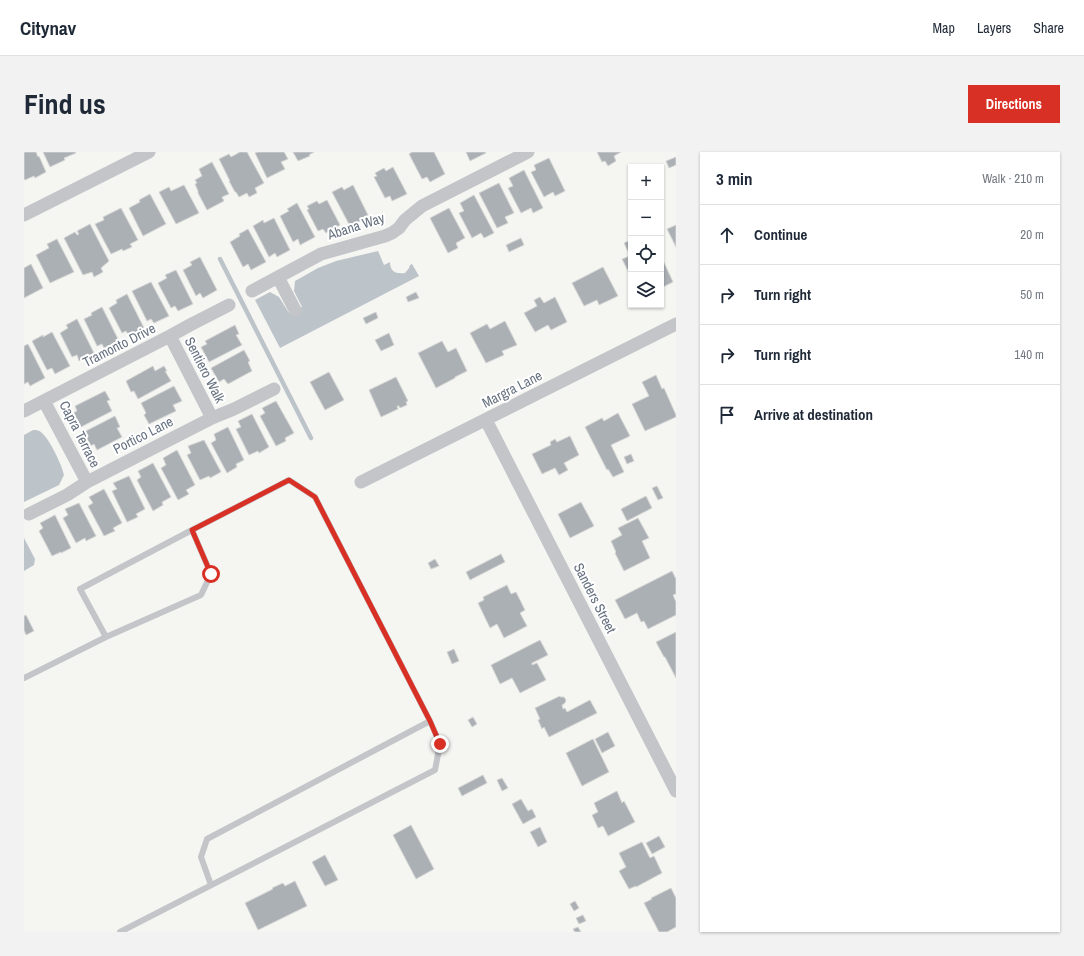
<!DOCTYPE html>
<meta charset="utf-8">
<style>
body{margin:0;font-family:"Archivo Narrow",sans-serif;background:#f2f2f3;color:#1f2937}
.controls{position:absolute;right:12px;top:12px;display:grid;overflow:hidden;border-radius:0px;box-shadow:0 1px 3px #0004}
.controls button{width:36px;height:36px;display:grid;place-items:center;padding:0;border:0;border-bottom:1px solid #e0e1e3;background:#fff;color:#1f2937;font:20px sans-serif}
.stop{position:absolute;width:12px;height:12px;margin:-9px;border:3px solid #d93025;border-radius:50%;background:#fff}
.stop.end{background:#d93025;border-color:#fff;box-shadow:0 1px 4px #0008}
.list{margin:0;padding:0;list-style:none}
h2{display:flex;justify-content:space-between;align-items:center;height:52px;margin:0;padding:0 16px;font-size:17px}
h2 small{font-size:13px;font-weight:400;color:#747a83}
.list li{display:grid;grid-template-columns:26px 1fr auto;gap:12px;align-items:center;box-sizing:border-box;height:60px;padding:0 16px;border-top:1px solid #e0e1e3}
.list b{display:block;font-size:15px;white-space:nowrap}
.list em{font-size:13px;font-style:normal;color:#747a83}
.icon{flex:none;width:22px;height:22px;fill:none;stroke:currentColor;stroke-width:2;stroke-linecap:round;stroke-linejoin:round}
.map{position:relative;flex:none;width:652px;height:780px;overflow:hidden;border-radius:0px}
header{display:flex;align-items:center;gap:24px;box-sizing:border-box;height:56px;padding:0 20px;background:#fff;border-bottom:1px solid #e0e1e3}
header strong{font-size:19px}
nav{display:flex;gap:22px;margin-inline-start:auto;font-size:14px}
.intro{display:flex;align-items:center;justify-content:space-between;box-sizing:border-box;height:96px;padding:0 24px}
h1{margin:0;font-size:28px}
.button{padding:10px 18px;border-radius:0px;background:#d93025;color:#fff;font-size:14px;font-weight:700}
main{display:flex;gap:24px;padding:0 24px}
aside{flex:1;background:#fff;border-radius:0px;box-shadow:0 1px 3px #0004}
.map>svg:first-child{display:block}
.water{fill:#bdc4c9}
.lines{fill:none;stroke-linecap:round;stroke-linejoin:round}
.stream{stroke:#bdc4c9;stroke-width:4.5}
.building{fill:#abb0b5;stroke:#d6d6d5}
.service{stroke:#c3c5c9;stroke-width:6}
.minor{stroke:#c3c5c9;stroke-width:13}
.route{stroke:#d93025;stroke-width:5}
.labels{text-anchor:middle;stroke-width:4;stroke-linejoin:round;paint-order:stroke}
.street-label{font-size:14px;fill:#677280;stroke:#fff}
</style>
<header>
<strong>Citynav</strong>
<nav><a>Map</a><a>Layers</a><a>Share</a></nav>
</header>
<div class="intro"><h1>Find us</h1><a class="button">Directions</a></div>
<main>
<div class="map">
<svg width="652" height="780" viewBox="0 0 652 780">
<rect width="100%" height="100%" fill="#f5f5f2"/>
<path class="water" d="M354,99L360,113L366,110C366,120 372,122 381,121L385,116L386,113L388,112L395,124L256,196L231,148L246,140L255,145L265,161L278,155L270,139L271,129L294,116L312,109Z
M9,278C13,278 15,278 18,281C26,288 38,313 40,323L35,333L0,350V283Z
M0,386L11,407L10,413L0,419Z"/>
<g class="lines">
<path class="stream" d="M196,107L287,286"/>
</g>
<path class="building" d="M0,0H12L14,5L15,4L22,20L11,26L10,24L1,28L0,27Z
M19,0H51L52,1L40,6L41,8L26,15Z
M216,0H223L240,31L231,36L233,41L225,45L223,41L215,45L212,40H211L205,29H206L195,7L205,2L207,5Z
M234,0H260L264,7L257,10L261,17L243,26L231,1Z
M269,0H290L285,3L286,4L274,9Z
M388,0H410L421,22L406,30L403,25L398,27L385,2Z
M442,0H461L462,1L446,9Z
M573,0H597L590,4L592,9L584,14L581,9L578,10Z
M652,5V13L645,16L642,9Z
M525,6L541,39L531,44L529,40L520,45L507,20L512,18L510,13Z
M188,10L205,42L198,45L200,49L183,58L174,41V39L171,32L173,31L171,28L178,24L175,17Z
M369,15L383,42L368,49L366,44L361,46L350,25L353,24L351,21L360,16L362,19Z
M500,18L519,56L509,61L507,56L497,61L484,36L489,34L485,26Z
M475,31L490,61L481,65L484,71L473,76L455,41Z
M160,33L175,61L152,72L135,40L145,35L147,39Z
M329,33L345,65L326,74L308,40L318,35L320,38Z
M126,42L142,72L119,84L105,56L116,50L115,48Z
M450,43L470,81L460,86L457,81L448,86L435,61L440,59L436,51Z
M303,48L316,73L302,81L299,77L294,79L283,58L285,57L283,54L293,49L295,52Z
M273,51L291,85L276,93L274,87L269,90L256,64L265,59L263,57Z
M97,56L114,88L106,92L108,95L99,99L98,97L87,102L71,72L80,68L79,65Z
M425,56L441,86L432,91L434,96L424,101L406,66Z
M250,66L266,98L253,105L251,101L245,105L229,74L239,68L240,71Z
M66,72L85,109L77,116L79,120L70,125L68,120L59,123L40,86L51,80L53,83L55,82L53,79Z
M652,73V95L643,77Z
M224,77L242,110L227,118L224,112L219,115L206,90L216,84L215,82Z
M497,86L500,93L485,100L482,93Z
M33,87L50,120L26,131L12,103L25,96L23,92Z
M607,88V125L598,107L606,104L600,91Z
M637,104L649,130L637,136Z
M176,105L193,138L179,146L176,141L172,144L159,118L168,113L166,110Z
M7,112L19,136L0,146V116Z
M579,115L594,144L575,153L573,148L560,154L548,131Z
M152,118L169,152L154,159L151,154L147,156L134,131L143,126L141,123Z
M127,130L145,164L130,171L127,167L123,169L108,139Z
M392,140L395,146L384,150L382,145Z
M103,142L120,176L105,184L102,179L98,181L85,156L93,151L92,148Z
M516,145L520,151L531,145L543,170L527,178L524,173L511,180L500,161L513,154L510,148Z
M78,155L95,189L80,196L78,192L73,194L60,167L68,163L67,161Z
M352,160L354,166L342,172L339,166Z
M53,167L70,201L55,209L53,203L48,205L36,181L44,176L42,173Z
M481,169L493,193L478,199L480,203L462,211L446,181L463,172L466,177Z
M211,173L215,182L212,183L218,193L185,210L177,195L183,192L181,189Z
M28,180L46,214L31,222L28,216L23,218L8,189L19,183V185Z
M365,181L370,193L357,199L351,188Z
M418,189L424,200L432,196L443,219L431,225V226L412,236L394,201Z
M4,192L21,226L6,234L4,230L0,232V194Z
M220,198L226,209L224,210L228,219L204,232L200,227L195,230L187,216Z
M129,214L131,219L140,214L143,219H141L147,229L114,247L110,239L107,240L102,229Z
M305,220L320,248L301,258L286,230Z
M632,223L638,237L640,236L652,263V265L621,279L608,252L625,244L618,230Z
M372,225L384,249L382,250L383,253L376,256L375,254H373L374,257L357,265L345,238Z
M150,234L158,249L149,253L152,259L125,272L120,263L122,261L117,251Z
M81,239L86,248L83,249L88,259L55,276L47,262L53,259L51,254Z
M252,249L270,281L261,286L262,289L252,294L236,264L241,261L238,256Z
M594,261L606,284L587,293L600,320L589,325L584,317L583,318L561,275L578,266L580,269Z
M228,262L245,295L235,301L234,299L225,303L212,277L217,275L214,269Z
M91,264L96,275L93,276L98,285L73,298L70,292L65,295L58,281Z
M204,275L220,308L212,312L213,315L203,321L187,291L192,288L190,282Z
M546,284L555,303L540,311L544,318L535,323L531,316L518,322L508,302L527,293L526,290L531,287L533,290Z
M180,288L197,320L186,326L185,324L176,328L163,303L167,301L164,294Z
M153,298L171,333L162,338L165,342L154,348L137,316L142,313L139,306Z
M607,302L610,309L603,312L600,305Z
M129,311L147,345L138,350L139,353L129,359L113,328L117,325L114,319Z
M105,324L121,357L112,362L114,365L103,370L88,339L93,337L89,331Z
M633,334L639,346L634,348L628,336Z
M80,337L98,371L89,376L91,379L80,384L64,354L69,351L65,345Z
M622,344L628,356L603,369L597,357Z
M557,350L570,374L546,386L534,362Z
M55,351L72,384L62,389L61,386L52,391L39,366L44,363L41,357Z
M31,363L47,396L37,401V400L28,404L15,379L19,376L16,371Z
M614,366L625,386L618,389L626,406L600,419L591,401L592,400L587,389L598,383L594,376Z
M477,402L481,410L446,428L442,420Z
M411,407L415,414L407,417L404,411Z
M648,419L652,427V442L649,443L652,450V463L624,477L620,469L617,470L613,461L601,467L591,448Z
M483,433L487,442L492,440L501,458L496,461L503,474L480,486L473,472L466,476L454,451L460,448L459,445Z
M2,463L10,479L2,483L0,478V464Z
M652,480V526L641,505H640L632,490Z
M516,488L524,503L508,511V513L513,511L522,528L496,541L488,526L476,532L467,513Z
M430,497L435,509L428,512L423,500Z
M536,545H540L542,548L541,551L538,553L539,557L541,556L543,560L566,548L573,561L525,585L520,575L518,577L514,568L516,567L511,556L536,544Z
M449,565L453,572L448,575L444,568Z
M584,580L591,594L578,601L571,587Z
M569,587L585,620L558,634L542,601Z
M459,623L463,631L438,644L434,636Z
M478,626L484,636L478,639L473,628Z
M593,639L598,651L600,649L611,670L584,684L579,674L574,676L568,663L574,660L570,651Z
M497,647L504,659L508,657L512,665L499,672L488,652Z
M387,673L410,717L392,727L369,683Z
M516,675L523,690L514,695L506,680Z
M635,684L641,695L628,702L622,691Z
M618,690L626,706L630,704L638,721L612,735V734L605,737L595,719L602,715L595,701Z
M301,703L314,728L301,734L288,710Z
M271,729L283,754L234,778L221,751L249,737L248,736L259,731L261,734Z
M647,736L652,746V775L643,780H635L620,751L628,747L627,746Z
M551,749L555,756L550,759L546,752Z
M559,763L562,769L555,772L552,766Z
M554,775L557,780H551L549,777Z"/>
<g class="lines">
<path class="service" d="M82,485L56,437L168,378
M0,526L82,485L177,443L187,422L168,378L265,328L291,345L406,569L416,592L411,618L96,780
M187,733L177,705L183,687L406,569"/>
<path class="minor" d="M0,63L125,0
M254,125L271,158
M228,139L297,102L361,84L368,81L375,76L381,68L398,54L504,0
M146,184L188,266
M20,249L63,330
M0,259L146,184L166,173L205,153
M462,268L652,639
M337,330L652,172
M5,362L43,343L63,330L188,266L210,257L250,237"/>
</g>
<g class="lines">
<path class="route" d="M187,422L168,378L265,328L291,345L406,569L416,592"/>
</g>
<g class="labels">
<g class="street-label">
<text transform="translate(332 74) rotate(-18)" y="5">Abana Way</text>
<text transform="translate(95 193) rotate(-27)" y="5">Tramonto Drive</text>
<text transform="translate(181 218) rotate(63)" y="5">Sentiero Walk</text>
<text transform="translate(488 237) rotate(-27)" y="5">Margra Lane</text>
<text transform="translate(56 282) rotate(63)" y="5">Capra Terrace</text>
<text transform="translate(119 283) rotate(-27)" y="5">Portico Lane</text>
<text transform="translate(571 446) rotate(63)" y="5">Sanders Street</text>
</g>
</g>
</svg>
<div class="controls">
<button>+</button>
<button>−</button>
<button><svg class="icon" aria-label="locate" viewBox="0 0 24 24"><circle cx="12" cy="12" r="6"/><path d="M12 2v4M12 18v4M2 12h4M18 12h4"/></svg></button>
<button><svg class="icon" aria-label="layers" viewBox="0 0 24 24"><path d="M12 4l9 5-9 5-9-5zM3 14l9 5 9-5"/></svg></button>
</div>
<div class="stop" style="left:187px;top:422px"></div>
<div class="stop end" style="left:416px;top:592px"></div>
</div>
<aside>
<h2>3 min<small>Walk · 210 m</small></h2>
<ul class="list">
<li><svg class="icon" aria-label="ahead" viewBox="0 0 24 24"><path d="M12 20V5M6 11l6-6 6 6"/></svg><div><b>Continue</b></div><em>20 m</em></li>
<li><svg class="icon" aria-label="right" viewBox="0 0 24 24"><path d="M7 20v-9h11M14 6l5 5-5 5"/></svg><div><b>Turn right</b></div><em>50 m</em></li>
<li><svg class="icon" aria-label="right" viewBox="0 0 24 24"><path d="M7 20v-9h11M14 6l5 5-5 5"/></svg><div><b>Turn right</b></div><em>140 m</em></li>
<li><svg class="icon" aria-label="arrive" viewBox="0 0 24 24"><path d="M6 21V4h12l-3 4 3 4H6"/></svg><div><b>Arrive at destination</b></div></li>
</ul>
</aside>
</main>
